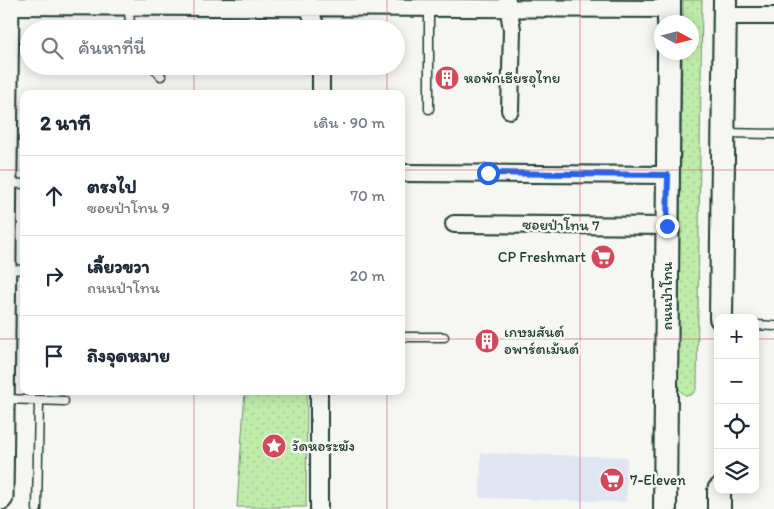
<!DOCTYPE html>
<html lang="th">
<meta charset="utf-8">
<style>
body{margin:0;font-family:Itim,"Playpen Sans Thai",sans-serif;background:#f6f6f7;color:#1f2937}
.controls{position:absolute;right:15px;bottom:15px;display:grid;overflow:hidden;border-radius:10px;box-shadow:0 2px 12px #0003}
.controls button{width:45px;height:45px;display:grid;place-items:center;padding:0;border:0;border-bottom:1px solid #e0e1e3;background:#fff;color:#1f2937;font:25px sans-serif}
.compass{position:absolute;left:654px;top:15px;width:45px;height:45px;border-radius:50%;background:#fff;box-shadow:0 2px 12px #0003;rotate:97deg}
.stop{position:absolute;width:15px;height:15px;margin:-11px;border:4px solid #2563eb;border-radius:50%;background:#fff}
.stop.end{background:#2563eb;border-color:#fff;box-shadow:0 1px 5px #0008}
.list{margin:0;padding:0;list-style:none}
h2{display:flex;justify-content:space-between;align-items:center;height:65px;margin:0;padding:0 20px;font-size:21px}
h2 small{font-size:16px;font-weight:400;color:#747a83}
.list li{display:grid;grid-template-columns:32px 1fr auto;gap:15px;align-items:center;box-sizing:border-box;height:80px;padding:0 20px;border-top:1px solid #e0e1e3}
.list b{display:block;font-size:19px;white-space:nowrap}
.list p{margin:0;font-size:16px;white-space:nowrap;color:#747a83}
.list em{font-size:16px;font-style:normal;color:#747a83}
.icon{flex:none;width:28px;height:28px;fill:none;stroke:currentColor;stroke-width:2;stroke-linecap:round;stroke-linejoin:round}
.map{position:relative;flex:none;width:774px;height:509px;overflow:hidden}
.search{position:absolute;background:#fff;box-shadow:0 2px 12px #0003;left:20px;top:20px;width:385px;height:55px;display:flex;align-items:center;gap:12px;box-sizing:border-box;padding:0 18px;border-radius:28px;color:#747a83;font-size:19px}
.panel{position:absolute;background:#fff;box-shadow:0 2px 12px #0003;left:20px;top:90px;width:385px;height:305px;border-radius:10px}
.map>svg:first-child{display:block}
.built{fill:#e0e6f1}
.grass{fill:url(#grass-dots);stroke:#6f946f}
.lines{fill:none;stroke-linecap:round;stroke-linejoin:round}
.lane-casing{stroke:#1f3d34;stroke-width:11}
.street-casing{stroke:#1f3d34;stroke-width:20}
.secondary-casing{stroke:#1f3d34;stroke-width:26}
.primary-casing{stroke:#1f3d34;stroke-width:29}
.lane{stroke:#f6f6f2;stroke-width:8}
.street{stroke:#f6f6f2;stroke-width:16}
.secondary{stroke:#f6f6f2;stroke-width:22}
.primary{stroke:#f6f6f2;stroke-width:25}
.route{stroke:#2563eb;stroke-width:6}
.grid{fill:none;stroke:#d1495b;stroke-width:1;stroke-opacity:0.55}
.labels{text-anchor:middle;stroke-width:5;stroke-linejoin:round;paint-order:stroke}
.poi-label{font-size:15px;fill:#1f3d34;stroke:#f6f6f2;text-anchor:start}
.street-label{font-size:15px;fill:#1f3d34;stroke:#f6f6f2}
</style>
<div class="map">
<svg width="774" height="509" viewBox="0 0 774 509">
<defs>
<pattern id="grass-dots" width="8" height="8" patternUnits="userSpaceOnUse" patternTransform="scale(1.25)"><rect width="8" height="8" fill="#bfecaa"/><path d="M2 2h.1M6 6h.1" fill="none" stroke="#a4cb93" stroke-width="1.8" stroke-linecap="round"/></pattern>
</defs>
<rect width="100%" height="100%" fill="#f6f6f2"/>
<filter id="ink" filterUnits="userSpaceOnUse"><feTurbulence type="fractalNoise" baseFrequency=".02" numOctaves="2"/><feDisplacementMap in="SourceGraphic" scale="10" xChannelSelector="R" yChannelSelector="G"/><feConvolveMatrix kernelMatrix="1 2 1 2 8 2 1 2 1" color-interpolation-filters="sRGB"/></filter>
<g filter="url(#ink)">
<path class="built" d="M481,453L627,457L626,502L480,498Z"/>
<path class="grass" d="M683,0H702L697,386C694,399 682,398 678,386L682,53L692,52V22H683Z
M245,391H307L306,507H237Z"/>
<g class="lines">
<defs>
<path id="lane" d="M129,7L130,29
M429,8V109
M153,66L161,76
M726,133L774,134
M8,183L24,184
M7,269L24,270
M755,325L774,326
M401,337H444
M5,399L64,401
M37,509L39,400"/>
<path id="street" d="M309,0L308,7L317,29
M507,0L512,29L510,110
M5,6L669,9
M724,16H774
M321,94V66
M401,173L668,175
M454,224L667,226
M319,509V391"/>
<path id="secondary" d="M669,22V0
M721,318L725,0
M665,509L669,52
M719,509V490"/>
<path id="primary" d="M0,497L6,0"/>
</defs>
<use href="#lane" class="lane-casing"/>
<use href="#street" class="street-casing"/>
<use href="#secondary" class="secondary-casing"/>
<use href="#primary" class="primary-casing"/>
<use href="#lane" class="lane"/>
<use href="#street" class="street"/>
<use href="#secondary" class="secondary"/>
<use href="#primary" class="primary"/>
</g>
</g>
<g class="lines" filter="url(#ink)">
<path class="route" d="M488,173L668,175L667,226"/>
</g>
<path class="grid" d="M194,0V29M387,0V29M580,0V509M194,66V94M387,66V94M0,170H24M401,170H774M0,339H24M401,339H718M755,339H774M194,391V509M387,391V509"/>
<defs>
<symbol id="building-disc" viewBox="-11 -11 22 22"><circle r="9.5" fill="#d1495b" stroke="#f6f6f2"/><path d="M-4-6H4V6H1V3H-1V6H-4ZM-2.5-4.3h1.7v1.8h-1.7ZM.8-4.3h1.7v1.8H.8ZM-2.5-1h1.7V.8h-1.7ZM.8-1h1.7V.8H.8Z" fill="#fff"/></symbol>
<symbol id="supermarket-disc" viewBox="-11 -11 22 22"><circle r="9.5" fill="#d1495b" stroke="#f6f6f2"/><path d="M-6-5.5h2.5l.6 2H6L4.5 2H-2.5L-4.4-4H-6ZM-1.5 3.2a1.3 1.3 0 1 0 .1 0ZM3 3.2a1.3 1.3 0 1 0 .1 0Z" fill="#fff"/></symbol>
<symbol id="sight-disc" viewBox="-11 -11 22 22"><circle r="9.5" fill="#d1495b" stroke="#f6f6f2"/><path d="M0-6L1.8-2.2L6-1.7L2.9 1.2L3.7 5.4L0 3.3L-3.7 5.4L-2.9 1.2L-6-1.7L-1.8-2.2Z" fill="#fff"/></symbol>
</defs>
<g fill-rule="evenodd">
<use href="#building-disc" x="433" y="64" width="28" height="28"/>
<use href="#supermarket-disc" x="589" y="243" width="28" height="28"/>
<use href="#building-disc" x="473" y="327" width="28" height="28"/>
<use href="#sight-disc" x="260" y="432" width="28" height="28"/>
<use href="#supermarket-disc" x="598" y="466" width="28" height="28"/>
</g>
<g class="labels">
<g class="poi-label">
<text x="464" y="83">หอพักเธียรอุไทย</text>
<text x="586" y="262" text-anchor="end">CP Freshmart</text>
<text x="504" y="337">เกษมสันต์<tspan x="504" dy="17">อพาร์ตเม้นต์</tspan></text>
<text x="292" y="451">วัดหอระฆัง</text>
<text x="630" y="485">7-Eleven</text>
</g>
<g class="street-label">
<text transform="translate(561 225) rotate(1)" y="5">ซอยป่าโทน 7</text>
<text transform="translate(667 296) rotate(-90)" y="5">ถนนป่าโทน</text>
</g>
</g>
</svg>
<div class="controls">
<button>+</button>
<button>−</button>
<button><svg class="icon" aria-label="locate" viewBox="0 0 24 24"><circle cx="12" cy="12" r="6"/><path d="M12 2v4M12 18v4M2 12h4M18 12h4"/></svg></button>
<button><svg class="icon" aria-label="layers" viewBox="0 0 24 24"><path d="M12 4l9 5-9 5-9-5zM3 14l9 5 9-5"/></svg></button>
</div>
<svg class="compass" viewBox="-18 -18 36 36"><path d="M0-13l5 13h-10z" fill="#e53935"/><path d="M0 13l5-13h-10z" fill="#747a83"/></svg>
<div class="stop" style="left:488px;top:173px"></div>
<div class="stop end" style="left:667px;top:226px"></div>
<div class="search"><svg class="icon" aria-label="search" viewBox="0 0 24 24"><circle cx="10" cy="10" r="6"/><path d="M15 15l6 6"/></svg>ค้นหาที่นี่</div>
<section class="panel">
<h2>2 นาที<small>เดิน · 90 m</small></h2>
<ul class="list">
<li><svg class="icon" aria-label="ahead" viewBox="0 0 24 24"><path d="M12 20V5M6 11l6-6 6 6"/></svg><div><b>ตรงไป</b><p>ซอยป่าโทน 9</p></div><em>70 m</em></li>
<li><svg class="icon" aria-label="right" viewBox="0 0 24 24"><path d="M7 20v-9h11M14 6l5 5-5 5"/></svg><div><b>เลี้ยวขวา</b><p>ถนนป่าโทน</p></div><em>20 m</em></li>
<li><svg class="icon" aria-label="arrive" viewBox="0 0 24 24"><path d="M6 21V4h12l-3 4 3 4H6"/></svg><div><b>ถึงจุดหมาย</b></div></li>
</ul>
</section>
</div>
